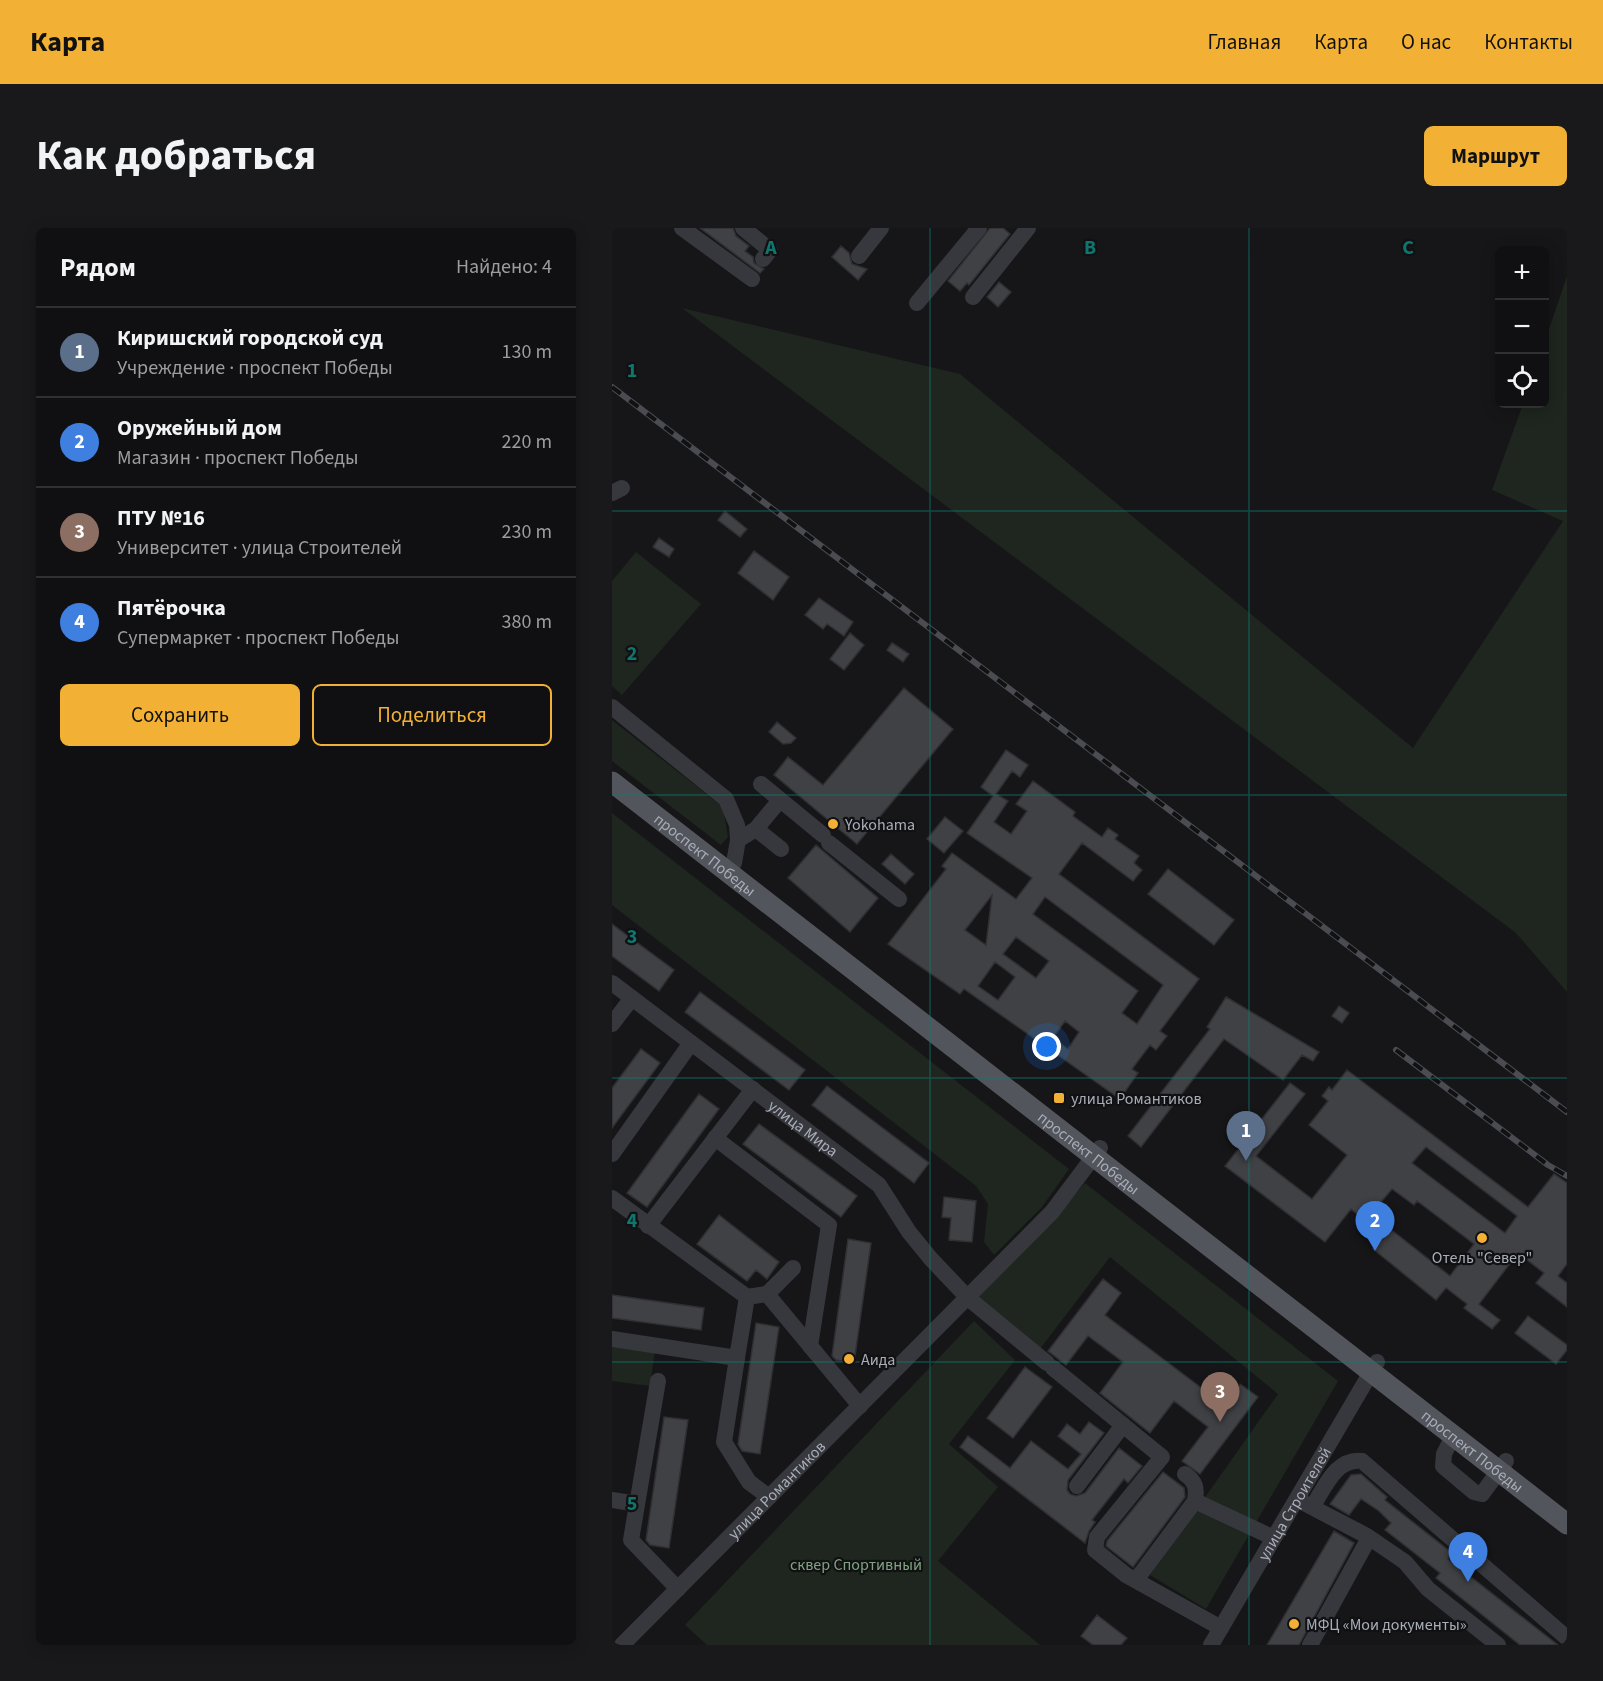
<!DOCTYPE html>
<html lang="ru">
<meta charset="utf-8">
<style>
body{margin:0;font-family:"Source Sans 3",sans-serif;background:#19191b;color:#f1f3f6}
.controls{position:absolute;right:18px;top:18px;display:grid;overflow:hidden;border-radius:9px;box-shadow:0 3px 15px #0003}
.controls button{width:54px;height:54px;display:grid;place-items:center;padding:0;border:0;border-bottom:2px solid #303032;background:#101012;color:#f1f3f6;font:30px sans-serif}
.you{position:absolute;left:435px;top:819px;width:21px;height:21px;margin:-15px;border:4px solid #fff;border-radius:50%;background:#1a73e8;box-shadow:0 0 0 9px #1a73e833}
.badge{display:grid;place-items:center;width:39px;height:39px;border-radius:50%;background:#f2b134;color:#fff;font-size:20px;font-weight:700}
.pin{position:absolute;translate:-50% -50px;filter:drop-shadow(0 2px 3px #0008)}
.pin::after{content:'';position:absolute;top:32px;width:21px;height:18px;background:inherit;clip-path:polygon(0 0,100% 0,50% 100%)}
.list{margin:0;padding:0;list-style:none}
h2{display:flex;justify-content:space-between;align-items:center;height:78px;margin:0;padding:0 24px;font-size:26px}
h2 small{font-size:20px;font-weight:400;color:#9c9d9f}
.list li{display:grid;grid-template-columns:39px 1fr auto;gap:18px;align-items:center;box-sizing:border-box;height:90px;padding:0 24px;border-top:2px solid #303032}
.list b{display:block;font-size:22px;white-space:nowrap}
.list p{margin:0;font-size:20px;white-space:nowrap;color:#9c9d9f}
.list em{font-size:20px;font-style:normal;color:#9c9d9f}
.actions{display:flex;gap:12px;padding:18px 24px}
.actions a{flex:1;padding:14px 0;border:2px solid #f2b134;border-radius:9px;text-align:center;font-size:21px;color:#f2b134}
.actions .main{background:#f2b134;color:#111}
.icon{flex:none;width:33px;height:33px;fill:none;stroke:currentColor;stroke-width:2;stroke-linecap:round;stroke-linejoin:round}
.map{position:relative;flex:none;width:955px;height:1417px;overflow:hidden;border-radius:9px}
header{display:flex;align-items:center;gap:36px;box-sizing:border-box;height:84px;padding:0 30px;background:#f2b134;color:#111}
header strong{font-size:28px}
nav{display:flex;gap:33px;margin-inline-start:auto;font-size:21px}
.intro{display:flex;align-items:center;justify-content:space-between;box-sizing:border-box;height:144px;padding:0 36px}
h1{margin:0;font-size:42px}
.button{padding:15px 27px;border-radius:9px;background:#f2b134;color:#111;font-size:21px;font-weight:700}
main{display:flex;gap:36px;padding:0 36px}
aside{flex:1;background:#101012;border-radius:9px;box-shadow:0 3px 15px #0003}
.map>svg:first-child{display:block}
.green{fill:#1e261f}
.building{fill:#404145;stroke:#303034;stroke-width:1.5;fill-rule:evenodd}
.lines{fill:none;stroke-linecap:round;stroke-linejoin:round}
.minor{stroke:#37383d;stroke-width:16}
.major{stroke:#53555c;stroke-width:21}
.rail-casing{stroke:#4a4c52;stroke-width:6}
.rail{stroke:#111113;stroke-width:4;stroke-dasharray:11;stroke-linecap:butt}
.grid{fill:none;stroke:#0f766e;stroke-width:1.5;stroke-opacity:0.55}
.poi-dot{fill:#f2b134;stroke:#111113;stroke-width:2}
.labels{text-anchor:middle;stroke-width:4.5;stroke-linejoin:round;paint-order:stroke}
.poi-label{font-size:16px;fill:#a8adb8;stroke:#111113;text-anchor:start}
.street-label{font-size:16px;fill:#a8adb8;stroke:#111113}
.park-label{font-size:16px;fill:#7fa381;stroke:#111113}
.grid-label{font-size:20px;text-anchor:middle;font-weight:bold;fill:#0f766e;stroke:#111113;stroke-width:4.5;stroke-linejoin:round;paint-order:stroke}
</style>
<header>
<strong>Карта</strong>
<nav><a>Главная</a><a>Карта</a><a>О нас</a><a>Контакты</a></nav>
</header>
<div class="intro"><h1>Как добраться</h1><a class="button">Маршрут</a></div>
<main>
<aside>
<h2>Рядом<small>Найдено: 4</small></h2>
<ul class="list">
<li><span class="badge" style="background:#5c6f8a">1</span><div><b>Киришский городской суд</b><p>Учреждение · проспект Победы</p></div><em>130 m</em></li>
<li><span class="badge" style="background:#3f7fe0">2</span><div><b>Оружейный дом</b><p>Магазин · проспект Победы</p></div><em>220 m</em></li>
<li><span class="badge" style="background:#8d6e63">3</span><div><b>ПТУ №16</b><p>Университет · улица Строителей</p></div><em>230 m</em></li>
<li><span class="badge" style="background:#3f7fe0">4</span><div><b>Пятёрочка</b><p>Супермаркет · проспект Победы</p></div><em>380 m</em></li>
</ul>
<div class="actions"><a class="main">Сохранить</a><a>Поделиться</a></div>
</aside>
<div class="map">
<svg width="955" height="1417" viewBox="0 0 955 1417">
<rect width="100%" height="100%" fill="#161618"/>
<path class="green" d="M955,48V764L904,705L70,80L348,146L801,520L951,293L880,262L911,176H933V113Z
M24,324L89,376L10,467L0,458V353Z
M0,492L111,579L116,609L109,617L0,533Z
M0,585L457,941L430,979L382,1027L372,1014L376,976L364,958L0,677Z
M473,955L726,1153L594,1381L538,1347L666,1166L498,1029L428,1121L366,1070Z
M362,1093L403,1132L337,1216L386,1259L326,1333L428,1417H95L73,1397Z
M0,1115L43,1122L38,1158L0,1153Z"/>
<path class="building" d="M88,0H121L124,8L137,18L133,23L141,29L142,35L152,41L148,45Z
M378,0H391L398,6L357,57L355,55L348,63L336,53Z
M229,18L237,25L240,36L255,41L246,52L220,29Z
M387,54L399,64L386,79L375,69Z
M113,283L135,301L128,309L106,292Z
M47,310L62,321L57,329L41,319Z
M142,323L177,349L161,372L126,345Z
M207,370L241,394L232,408L215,396L211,401L193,387Z
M238,405L252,417L232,442L218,431Z
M280,415L297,426L291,434L275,422Z
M292,460L341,501L245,616L162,547L176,529L211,557Z
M165,494L184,510L179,515L171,516L157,504Z
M394,522L416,537L408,549L400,543L384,566L396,573L382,594L399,606L415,583L404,576L421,553L463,584L461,588L490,609L496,600L506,607L503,611L527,628L522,635L530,642L521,653L470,615L447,646L587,751L548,803L555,808L544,822L538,817L520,841L526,845L508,871L352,761L348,766L276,716L334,641L330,638L340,625L404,671L420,650L355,605L381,568L369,559ZM380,667L374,717L353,702ZM433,669L551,757L525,796L510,785L526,763L421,686ZM404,709L437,733L424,750L391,726ZM383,734L403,749L386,772L366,758ZM453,793L467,804L456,821L441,810Z
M333,589L351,603L332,625L315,611Z
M204,617L266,670L238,704L176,650Z
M279,626L302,646L293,656L270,636Z
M556,641L622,692L602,717L536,666Z
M0,696L62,742L47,763L0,728Z
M88,764L193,842L177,862L73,784Z
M614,769L707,824L701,833L690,827L671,852L612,811L529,919L516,908L598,801L595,799Z
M727,778L737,785L730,795L720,788Z
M29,821L48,835L0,900V860Z
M735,842L916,979L942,946L955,955V1036L946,1048L955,1055V1079L924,1055L932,1045L906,1025L867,1076L888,1092L880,1101L852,1080L855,1076L834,1060L824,1072L761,1021L777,1000L838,1048L862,1016L805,973L802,977L780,961L753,993L739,981L713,1014L613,938L678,855L693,866L644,928L700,971L735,927L697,897L716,873L710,868L717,859L720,862ZM814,919L905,988L893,1005L800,935Z
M215,858L317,935L302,955L200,877Z
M87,866L107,881L35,979L15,965Z
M147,896L245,968L229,989L131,916Z
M332,969L364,973L360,1014L337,1012L339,990L330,989Z
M107,987L167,1034L155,1051L144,1042L135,1053L85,1016Z
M236,1011L259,1015L242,1135L224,1132L220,1128Z
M491,1051L509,1065L493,1087L612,1177L628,1156L646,1169L588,1246L570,1233L596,1199L562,1173L538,1205L488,1165L511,1134L476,1108L454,1137L436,1123Z
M0,1067L92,1080L89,1102L0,1090Z
M916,1088L955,1117V1122L944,1136L903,1105Z
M144,1095L167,1099L148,1226L130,1223L126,1216Z
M413,1139L440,1159L401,1210L375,1190Z
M52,1189L76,1192L57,1320L38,1317L34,1312Z
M477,1194L492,1205L456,1252L455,1262L458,1266L464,1268L473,1265L507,1220L530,1238L516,1255L512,1251L480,1292L483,1294L477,1303L473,1315L348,1219L356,1208L398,1240L419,1213L456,1241L469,1226L446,1208L455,1196L468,1206Z
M551,1244L572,1260L573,1269L521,1339L494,1318L495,1313Z
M749,1246L775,1269L773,1272L840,1325L836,1331L946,1417H908L824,1350L828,1345L773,1302L779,1295L767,1283L749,1271L737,1287L718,1276L739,1247Z
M722,1303L742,1315L687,1417H655Z
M485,1387L515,1410L509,1417H481L469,1408Z"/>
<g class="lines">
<g class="minor">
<path d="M70,0L140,51"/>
<path d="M131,0L158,22L151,31"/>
<path d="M247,28L269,0"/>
<path d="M361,69L416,0"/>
<path d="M305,75L367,0"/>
<path d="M0,265L10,260"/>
<path d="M0,479L114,571L125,597L126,612L122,635L114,644"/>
<path d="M149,556L211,607"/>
<path d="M144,601L169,621"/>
<path d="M126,612L144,601L168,572"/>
<path d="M217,615L287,671"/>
<path id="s1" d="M0,755L267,957L297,1004L319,1031L356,1070L435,1135"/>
<path d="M0,796L20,770"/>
<path d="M103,910L217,997L198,1118"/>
<path d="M0,926L79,815"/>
<path d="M0,970L135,1069"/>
<path d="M36,998L141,861"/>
<path d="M155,1066L181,1040"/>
<path d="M0,1111L125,1130L135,1069L155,1066L248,1178"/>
<path d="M125,1130L112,1214L137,1254L157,1269"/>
<path d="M441,1140L550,1229L485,1309L483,1322L514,1347L609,1400"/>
<path d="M46,1153L19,1312L66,1361"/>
<path d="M841,1208L832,1226L831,1238L862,1264L870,1266L894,1233"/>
<path d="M465,1258L511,1197"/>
<path d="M0,1272L25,1276"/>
<path d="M583,1273L660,1309"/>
<path d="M692,1275L755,1308L793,1334L816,1361L886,1417"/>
<path d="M700,1279C713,1260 723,1230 750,1233L955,1410"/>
<path d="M524,1352L583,1273C585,1260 584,1254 573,1246"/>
<path id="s2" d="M10,1417L440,984L488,920"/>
<path id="s3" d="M599,1417L765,1134"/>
<path d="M698,1417L757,1310"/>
</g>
<path class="major" id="s4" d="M0,554L955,1296"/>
<defs>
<path id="rail" d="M0,159L955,884
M784,822L936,937L955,948"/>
</defs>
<use href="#rail" class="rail-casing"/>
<use href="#rail" class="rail"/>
</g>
<path class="grid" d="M318,0V1417M637,0V1417M0,283H955M0,567H955M0,850H955M0,1134H955"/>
<g class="poi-dot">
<circle cx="221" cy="596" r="6"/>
<rect x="441" y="864" width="12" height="12" rx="3"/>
<circle cx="870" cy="1010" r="6"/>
<circle cx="237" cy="1131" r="6"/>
<circle cx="682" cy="1396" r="6"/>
</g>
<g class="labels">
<g class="poi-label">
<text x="233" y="602">Yokohama</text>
<text x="459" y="876">улица Романтиков</text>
<text x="870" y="1035" text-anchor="middle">Отель "Север"</text>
<text x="249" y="1137">Аида</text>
<text x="694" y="1402">МФЦ «Мои документы»</text>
</g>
<g class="street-label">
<text dy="6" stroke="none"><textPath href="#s4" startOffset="118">проспект Победы</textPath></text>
<text dy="6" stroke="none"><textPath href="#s1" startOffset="240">улица Мира</textPath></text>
<text dy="6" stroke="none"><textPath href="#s4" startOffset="604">проспект Победы</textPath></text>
<text dy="6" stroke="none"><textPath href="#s4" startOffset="1090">проспект Победы</textPath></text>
<text dy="6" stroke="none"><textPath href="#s2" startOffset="219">улица Романтиков</textPath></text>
<text dy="6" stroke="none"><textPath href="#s3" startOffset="164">улица Строителей</textPath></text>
</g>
<g class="park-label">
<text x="244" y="1342">сквер Спортивный</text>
</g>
</g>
<g class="grid-label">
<text x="159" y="26">A</text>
<text x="478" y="26">B</text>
<text x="796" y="26">C</text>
<text x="20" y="149">1</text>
<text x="20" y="432">2</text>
<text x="20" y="715">3</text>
<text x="20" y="999">4</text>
<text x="20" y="1282">5</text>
</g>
</svg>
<div class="controls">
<button>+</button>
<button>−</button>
<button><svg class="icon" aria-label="locate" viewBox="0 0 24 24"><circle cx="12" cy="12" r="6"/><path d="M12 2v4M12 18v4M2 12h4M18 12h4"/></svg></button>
</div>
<div class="you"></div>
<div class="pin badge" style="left:634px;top:933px;background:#5c6f8a">1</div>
<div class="pin badge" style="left:763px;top:1023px;background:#3f7fe0">2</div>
<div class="pin badge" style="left:608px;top:1194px;background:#8d6e63">3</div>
<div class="pin badge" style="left:856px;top:1354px;background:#3f7fe0">4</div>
</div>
</main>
